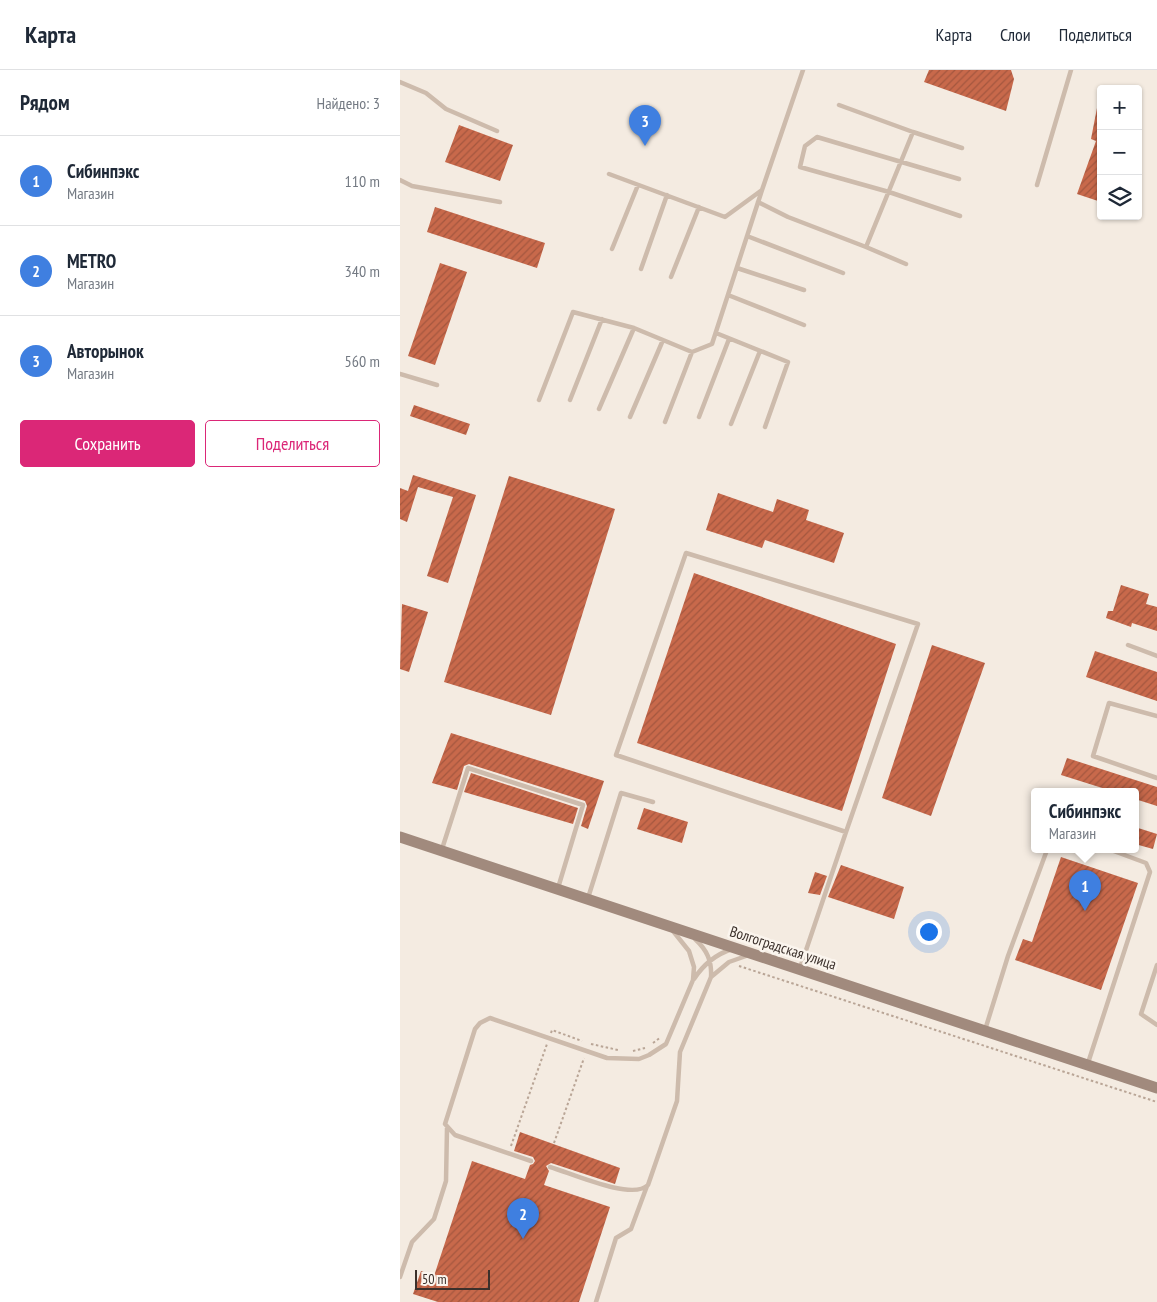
<!DOCTYPE html>
<html lang="ru">
<meta charset="utf-8">
<style>
body{margin:0;font-family:"PT Sans Narrow",sans-serif;background:#f2f2f3;color:#1f2937}
.controls{position:absolute;right:15px;top:15px;display:grid;overflow:hidden;border-radius:5px;box-shadow:0 1px 4px #0004}
.controls button{width:45px;height:45px;display:grid;place-items:center;padding:0;border:0;border-bottom:1px solid #e0e1e3;background:#fff;color:#1f2937;font:25px sans-serif}
.scale{position:absolute;left:15px;bottom:12px;width:75px;box-sizing:border-box;padding-left:5px;border:2px solid #3b302b;border-top:0;font-size:14px;line-height:18px;white-space:nowrap;color:#3b302b;-webkit-text-stroke:4px #fbf5ee;paint-order:stroke}
.you{position:absolute;left:528px;top:861px;width:18px;height:18px;margin:-12px;border:4px solid #fff;border-radius:50%;background:#1a73e8;box-shadow:0 0 0 8px #1a73e833}
.badge{display:grid;place-items:center;width:32px;height:32px;border-radius:50%;background:#db2777;color:#fff;font-size:16px;font-weight:700}
.pin{position:absolute;translate:-50% -41px;filter:drop-shadow(0 1px 2px #0008)}
.pin::after{content:'';position:absolute;top:26px;width:18px;height:15px;background:inherit;clip-path:polygon(0 0,100% 0,50% 100%)}
.popup{position:absolute;left:631px;top:718px;width:108px;height:65px;box-sizing:border-box;display:grid;place-content:center;border-radius:5px;background:#fff;filter:drop-shadow(0 1px 4px #0005);font-size:16px;white-space:nowrap;color:#747a83}
.popup b{font-size:19px;color:#1f2937}
.popup::after{content:'';position:absolute;left:50%;top:100%;margin-left:-10px;border:10px solid transparent;border-top-color:#fff}
.list{margin:0;padding:0;list-style:none}
h2{display:flex;justify-content:space-between;align-items:center;height:65px;margin:0;padding:0 20px;font-size:21px}
h2 small{font-size:16px;font-weight:400;color:#747a83}
.list li{display:grid;grid-template-columns:32px 1fr auto;gap:15px;align-items:center;box-sizing:border-box;height:90px;padding:0 20px;border-top:1px solid #e0e1e3}
.list b{display:block;font-size:19px;white-space:nowrap}
.list p{margin:0;font-size:16px;white-space:nowrap;color:#747a83}
.list em{font-size:16px;font-style:normal;color:#747a83}
.actions{display:flex;gap:10px;padding:15px 20px}
.actions a{flex:1;padding:11px 0;border:1px solid #db2777;border-radius:5px;text-align:center;font-size:18px;color:#db2777}
.actions .main{background:#db2777;color:#fff}
.icon{flex:none;width:28px;height:28px;fill:none;stroke:currentColor;stroke-width:2;stroke-linecap:round;stroke-linejoin:round}
.map{position:relative;flex:none;width:757px;height:1232px;overflow:hidden}
header{display:flex;align-items:center;gap:30px;box-sizing:border-box;height:70px;padding:0 25px;background:#fff;border-bottom:1px solid #e0e1e3}
header strong{font-size:24px}
nav{display:flex;gap:28px;margin-inline-start:auto;font-size:18px}
main{display:flex}
aside{flex:1;background:#fff}
.map>svg:first-child{display:block}
.building{fill:url(#building-hatch)}
.lines{fill:none;stroke-linecap:round;stroke-linejoin:round}
.path{stroke:#b9a596;stroke-width:2;stroke-dasharray:2.5 2.5;stroke-linecap:butt}
.lane{stroke:#cdbbac;stroke-width:4.5}
.secondary{stroke:#a18a7d;stroke-width:11}
.labels{text-anchor:middle;stroke-width:5;stroke-linejoin:round;paint-order:stroke}
.street-label{font-size:15px;fill:#3b302b;stroke:#fbf5ee}
</style>
<header>
<strong>Карта</strong>
<nav><a>Карта</a><a>Слои</a><a>Поделиться</a></nav>
</header>
<main>
<aside>
<h2>Рядом<small>Найдено: 3</small></h2>
<ul class="list">
<li><span class="badge" style="background:#3f7fe0">1</span><div><b>Сибинпэкс</b><p>Магазин</p></div><em>110 m</em></li>
<li><span class="badge" style="background:#3f7fe0">2</span><div><b>METRO</b><p>Магазин</p></div><em>340 m</em></li>
<li><span class="badge" style="background:#3f7fe0">3</span><div><b>Авторынок</b><p>Магазин</p></div><em>560 m</em></li>
</ul>
<div class="actions"><a class="main">Сохранить</a><a>Поделиться</a></div>
</aside>
<div class="map">
<svg width="757" height="1232" viewBox="0 0 757 1232">
<defs>
<pattern id="building-hatch" width="6" height="6" patternUnits="userSpaceOnUse" patternTransform="scale(1.25)"><rect width="6" height="6" fill="#c8694b"/><path d="M-1 1l2-2M0 6l6-6M5 7l2-2" fill="none" stroke="#a4573f"/></pattern>
</defs>
<rect width="100%" height="100%" fill="#f4ebe1"/>
<path class="building" d="M529,0H611L614,9L606,41L524,12Z
M697,38L701,39V132L677,124L696,71L691,69Z
M59,55L113,75L100,111L45,92Z
M35,137L145,173L137,198L27,162Z
M40,193L67,202L35,295L8,286Z
M14,335L70,354L66,365L10,346Z
M13,405L76,425L48,513L27,506L53,427L18,417L7,452L0,449V418L8,421Z
M109,406L215,439L151,645L44,612Z
M318,423L373,442L377,429L409,440L406,450L444,463L434,493L365,470L362,478L306,460Z
M294,503L496,574L442,741L237,673Z
M721,515L749,524L746,534L757,537V561L732,553L731,557L706,548L708,541H713Z
M2,534L28,542L9,602L0,599Z
M532,575L585,593L531,746L482,728Z
M695,581L757,602V631L686,607Z
M51,663L204,711L188,759L181,756L187,736L185,731L69,694L64,696L57,720L32,713Z
M667,688L757,717V736L735,729V722H715L661,705Z
M71,703L178,738L173,754L64,722Z
M244,738L288,752L282,773L237,759Z
M735,757L757,764L753,779L735,774Z
M661,787L738,813L701,920L615,890L623,869L632,872Z
M441,795L504,817L494,849L428,827Z
M415,802L427,806L420,825L408,823Z
M120,1062L220,1098L215,1114L151,1093L146,1096L149,1101L144,1115L210,1137L179,1232H38L13,1224L21,1201L34,1206L72,1091L125,1109L130,1095L133,1094L135,1091L133,1087L114,1081Z"/>
<g class="lines">
<path class="path" d="M339,896L757,1032
M151,963L152,960L182,971
M253,973L261,967
M191,974L218,980
M233,981L245,978
M154,1073L184,988
M111,1076L147,974"/>
<path class="lane" d="M0,12L26,23L46,39L97,61
M439,35L513,62
M209,104L325,147L362,120L403,0
M559,109L417,67L405,76L400,97L489,122L560,146
M0,110L12,116L100,132
M637,115L671,0
M358,132L388,147L466,177L513,62L562,78
M347,166L443,203
M466,177L506,194
M212,179L238,115
M337,198L404,220
M241,199L267,125
M271,207L299,137
M328,225L404,255
M316,263L388,292L365,357
M0,304L37,315
M139,330L173,242L234,258L292,282L312,274L362,120
M170,330L202,249
M199,339L234,258
M230,347L263,270
M299,347L329,269
M265,352L292,282
M331,354L360,281
M728,575L757,586
M757,646L709,633L693,686L757,708
M42,779L68,698L183,735L158,818
M188,828L221,723L253,732
M295,869C307,880 312,891 311,907
M757,895L741,944L757,955
M400,898L446,762L216,685L286,483L518,554L446,762
M294,909C303,895 317,884 332,879
M585,960L608,886L647,780
M688,993L750,802L746,793L711,780
M131,1091L55,1065L45,1054L75,959L80,953L90,948L207,988L239,989L249,985L266,974L293,910L294,897L289,881L273,861
M150,1097C171,1103 232,1131 248,1115L277,1031L280,982L311,907L329,892L346,886
M0,1207L12,1172L34,1149L46,1111L47,1058
M196,1232L216,1168L231,1159L247,1116"/>
<path class="secondary" d="M0,767L757,1018"/>
</g>
<g class="labels">
<g class="street-label">
<text transform="translate(383 878) rotate(18)" y="5">Волгоградская улица</text>
</g>
</g>
</svg>
<div class="controls">
<button>+</button>
<button>−</button>
<button><svg class="icon" aria-label="layers" viewBox="0 0 24 24"><path d="M12 4l9 5-9 5-9-5zM3 14l9 5 9-5"/></svg></button>
</div>
<div class="scale">50 m</div>
<div class="you"></div>
<div class="pin badge" style="left:685px;top:841px;background:#3f7fe0">1</div>
<div class="popup"><b>Сибинпэкс</b>Магазин</div>
<div class="pin badge" style="left:123px;top:1169px;background:#3f7fe0">2</div>
<div class="pin badge" style="left:245px;top:76px;background:#3f7fe0">3</div>
</div>
</main>
